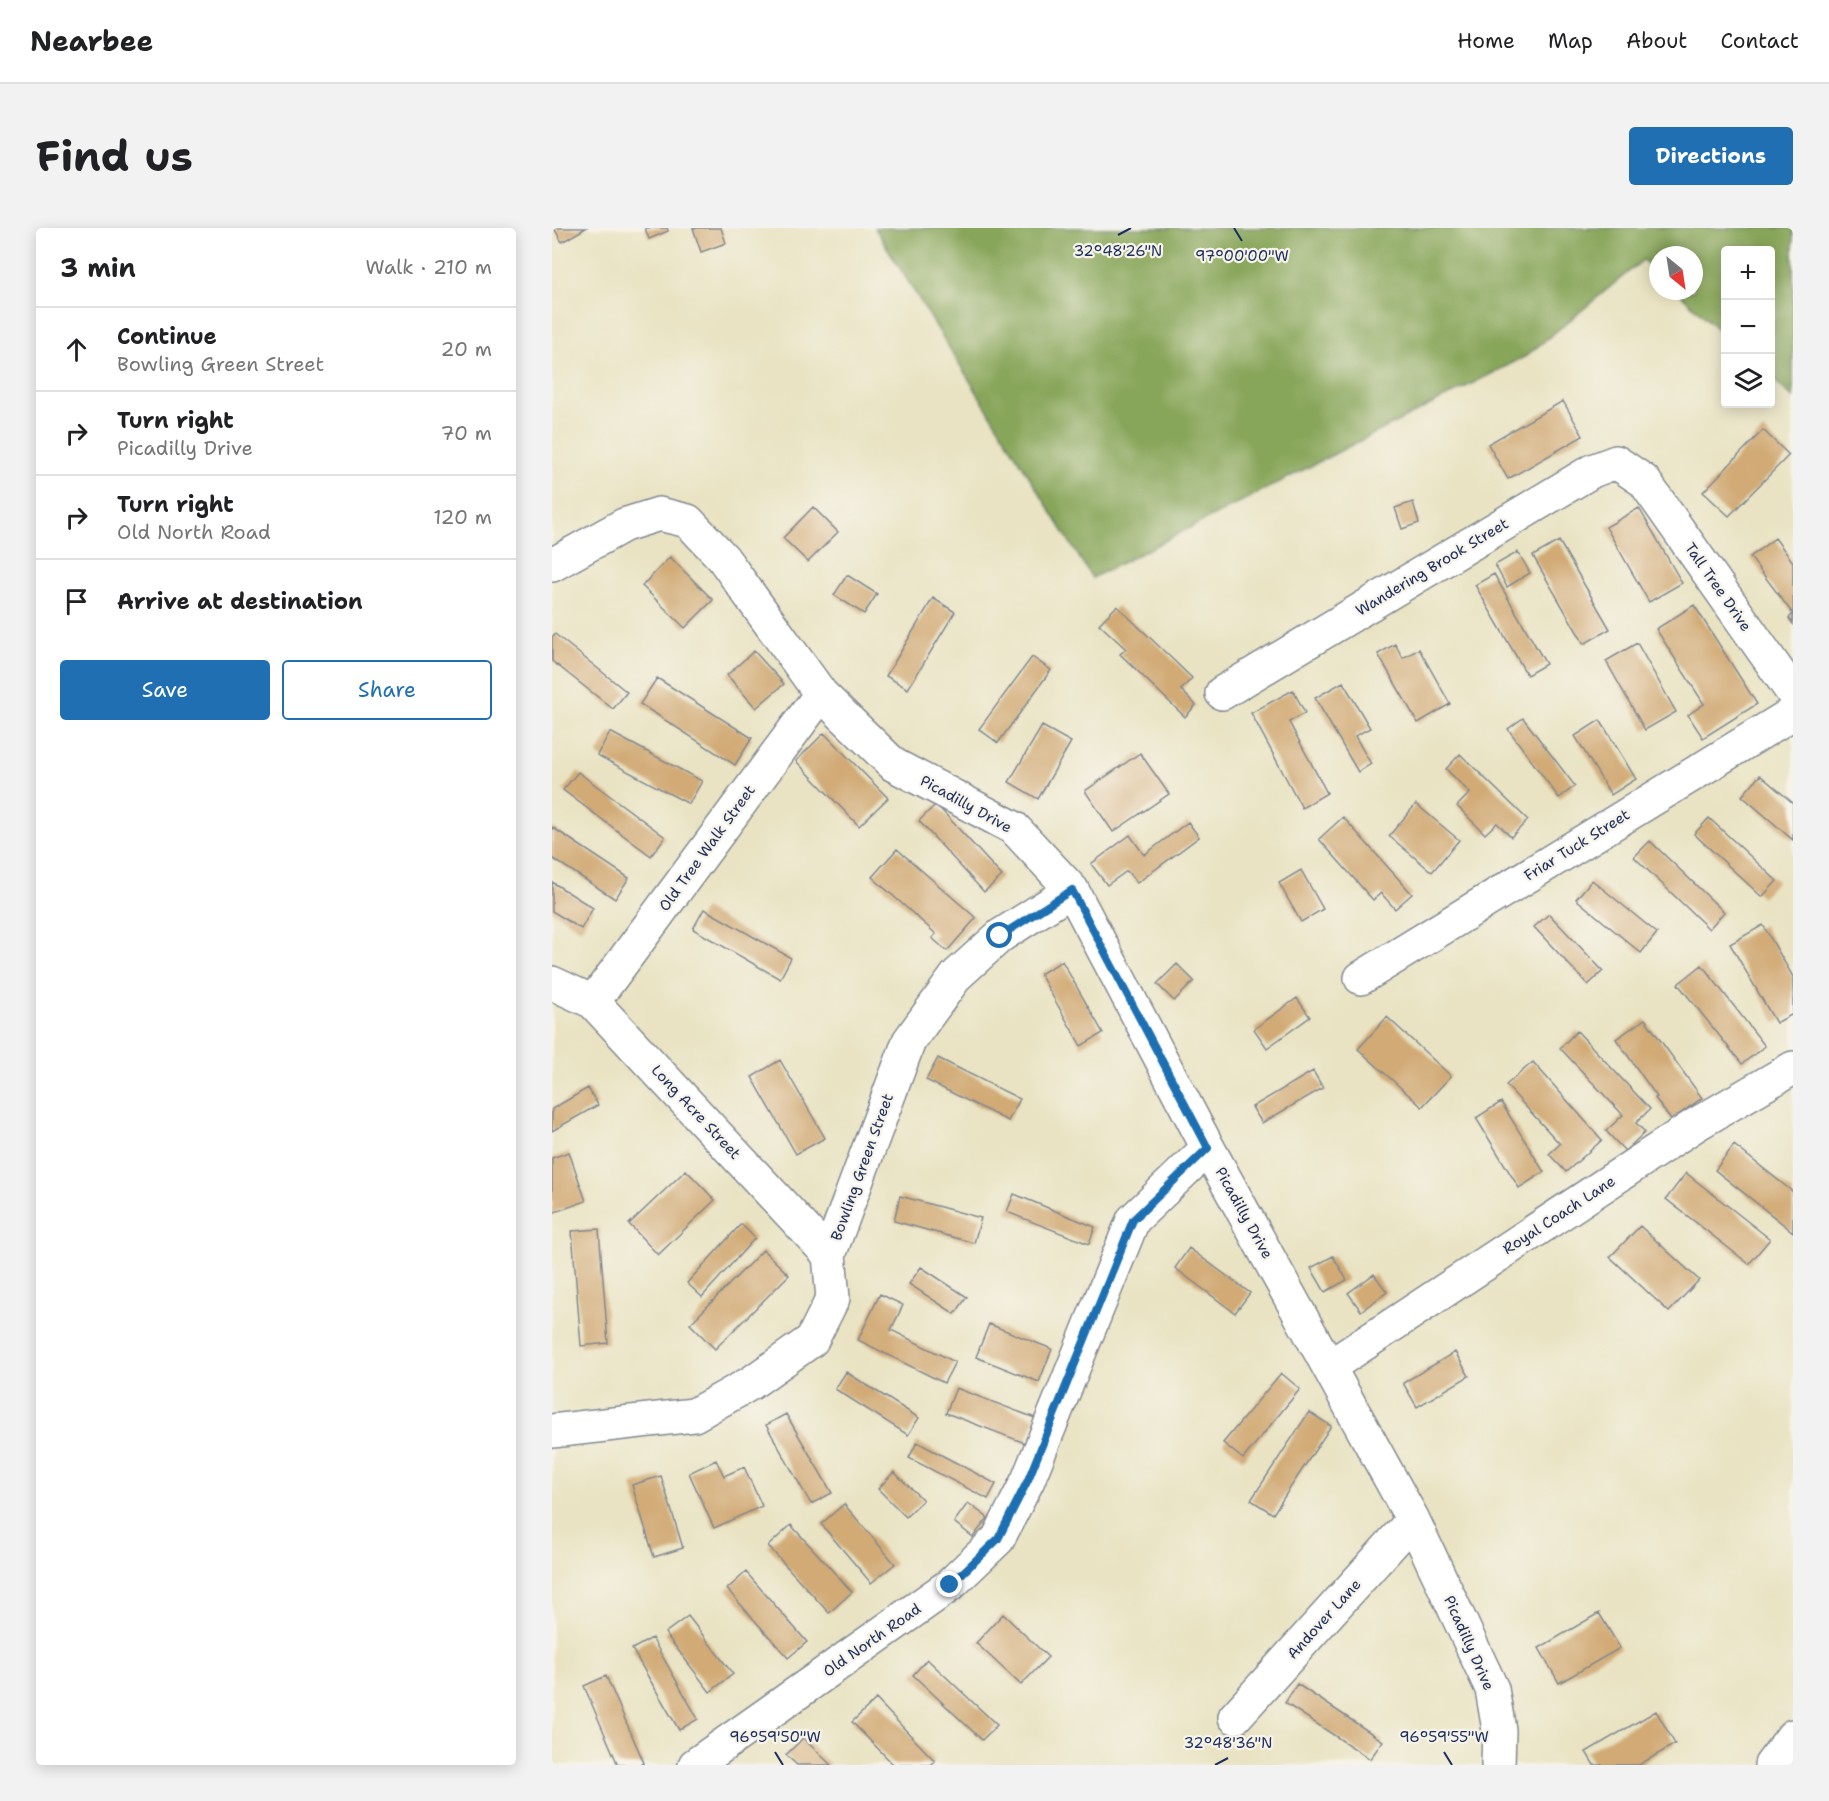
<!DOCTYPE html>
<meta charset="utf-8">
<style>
body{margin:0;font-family:"Shantell Sans",sans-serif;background:#f2f2f2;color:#202124}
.controls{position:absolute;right:18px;top:18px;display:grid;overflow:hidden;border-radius:6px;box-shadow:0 3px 15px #0003}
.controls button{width:54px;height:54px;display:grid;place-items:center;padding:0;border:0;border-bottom:2px solid #e0e0e0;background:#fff;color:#202124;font:30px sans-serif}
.compass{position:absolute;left:1097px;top:18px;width:54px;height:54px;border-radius:50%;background:#fff;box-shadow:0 3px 15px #0003;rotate:150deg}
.stop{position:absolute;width:18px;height:18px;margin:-14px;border:4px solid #1f6fb2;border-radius:50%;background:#fff}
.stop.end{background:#1f6fb2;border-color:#fff;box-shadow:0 2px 6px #0008}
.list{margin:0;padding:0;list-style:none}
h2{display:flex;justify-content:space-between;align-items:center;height:78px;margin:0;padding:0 24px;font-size:26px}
h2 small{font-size:20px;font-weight:400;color:#757577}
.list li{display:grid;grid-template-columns:39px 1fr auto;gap:18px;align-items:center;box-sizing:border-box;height:84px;padding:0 24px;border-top:2px solid #e0e0e0}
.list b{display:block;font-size:22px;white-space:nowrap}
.list p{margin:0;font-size:20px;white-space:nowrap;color:#757577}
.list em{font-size:20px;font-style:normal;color:#757577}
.actions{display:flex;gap:12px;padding:18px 24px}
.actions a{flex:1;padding:14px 0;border:2px solid #1f6fb2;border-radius:6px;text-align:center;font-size:21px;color:#1f6fb2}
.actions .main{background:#1f6fb2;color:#fff}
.icon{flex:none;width:33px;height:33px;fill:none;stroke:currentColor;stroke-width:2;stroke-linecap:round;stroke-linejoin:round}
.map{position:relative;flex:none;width:1241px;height:1537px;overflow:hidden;border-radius:6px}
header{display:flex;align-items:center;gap:36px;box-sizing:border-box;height:84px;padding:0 30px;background:#fff;border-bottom:2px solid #e0e0e0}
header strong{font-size:28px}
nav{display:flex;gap:33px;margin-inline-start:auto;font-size:21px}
.intro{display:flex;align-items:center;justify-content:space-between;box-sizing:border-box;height:144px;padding:0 36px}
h1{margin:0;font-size:42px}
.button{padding:15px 27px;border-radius:6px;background:#1f6fb2;color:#fff;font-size:21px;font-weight:700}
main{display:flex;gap:36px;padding:0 36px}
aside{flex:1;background:#fff;border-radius:6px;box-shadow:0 3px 15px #0003}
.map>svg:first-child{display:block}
.forest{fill:#88a65a;stroke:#526a5c;stroke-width:1.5}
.building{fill:#d1aa76}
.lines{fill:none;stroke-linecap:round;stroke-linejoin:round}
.minor-casing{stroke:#828990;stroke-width:36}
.minor{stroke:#fff;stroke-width:33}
.route{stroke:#1f6fb2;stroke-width:8}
.ticks{fill:none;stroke:#1b2f5e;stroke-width:2}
.labels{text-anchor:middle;stroke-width:4.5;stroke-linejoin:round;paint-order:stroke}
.street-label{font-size:15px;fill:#1b2f5e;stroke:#f7f3e8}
.ticks-label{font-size:15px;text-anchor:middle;fill:#1b2f5e;stroke:#f7f3e8;stroke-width:4.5;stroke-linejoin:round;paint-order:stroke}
</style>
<header>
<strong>Nearbee</strong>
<nav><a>Home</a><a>Map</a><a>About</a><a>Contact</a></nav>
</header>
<div class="intro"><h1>Find us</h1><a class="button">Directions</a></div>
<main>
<aside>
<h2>3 min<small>Walk · 210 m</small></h2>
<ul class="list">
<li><svg class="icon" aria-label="ahead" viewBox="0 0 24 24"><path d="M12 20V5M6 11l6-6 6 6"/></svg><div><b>Continue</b><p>Bowling Green Street</p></div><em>20 m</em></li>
<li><svg class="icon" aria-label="right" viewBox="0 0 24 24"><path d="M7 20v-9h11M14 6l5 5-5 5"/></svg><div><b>Turn right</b><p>Picadilly Drive</p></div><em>70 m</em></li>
<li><svg class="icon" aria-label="right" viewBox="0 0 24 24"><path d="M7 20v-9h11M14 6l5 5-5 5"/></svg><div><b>Turn right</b><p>Old North Road</p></div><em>120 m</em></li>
<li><svg class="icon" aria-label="arrive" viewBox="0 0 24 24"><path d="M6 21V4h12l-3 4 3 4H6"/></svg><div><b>Arrive at destination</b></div></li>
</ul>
<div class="actions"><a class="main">Save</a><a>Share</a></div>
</aside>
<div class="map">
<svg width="1241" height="1537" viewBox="0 0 1241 1537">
<rect width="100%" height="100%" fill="#f7f3e8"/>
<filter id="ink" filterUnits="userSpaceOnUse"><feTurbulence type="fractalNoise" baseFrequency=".0167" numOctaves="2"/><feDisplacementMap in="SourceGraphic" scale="12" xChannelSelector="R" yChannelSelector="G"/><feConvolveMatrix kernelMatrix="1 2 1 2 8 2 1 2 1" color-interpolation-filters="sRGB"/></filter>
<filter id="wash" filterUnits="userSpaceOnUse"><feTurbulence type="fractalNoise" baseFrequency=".008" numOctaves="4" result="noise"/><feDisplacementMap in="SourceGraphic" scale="24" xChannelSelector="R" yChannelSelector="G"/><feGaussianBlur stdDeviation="1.35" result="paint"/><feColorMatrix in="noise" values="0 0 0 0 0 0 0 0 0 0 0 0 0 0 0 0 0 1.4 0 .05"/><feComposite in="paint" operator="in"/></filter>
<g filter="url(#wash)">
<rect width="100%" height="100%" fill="#e9e3c3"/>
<path class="forest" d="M323,0H1241V170L1219,149L1218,22H1174L1173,108L1125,63H1142V27H1106V46L1091,32L974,128L540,350Z"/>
<g id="blocks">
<path class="building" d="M2,0H34L10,14Z
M93,0H115L116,3L97,11Z
M141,0H169L174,15L149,24Z
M1011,173L1031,208L956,251L936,216Z
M1211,202L1237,227L1177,288L1151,264Z
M861,274L867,295L850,301L843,280Z
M261,279L286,304L256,334L231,310Z
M1087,280L1130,355L1097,374L1054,299Z
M1223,310L1241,334V396L1237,390L1241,386L1198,329Z
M1007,313L1058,401L1032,416L981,328Z
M966,324L978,345L955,359L943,337Z
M118,329L161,372L133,400L90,358Z
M942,346L994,436L975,447L923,357Z
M295,347L325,366L312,386L282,367Z
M381,370L403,384L356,461L334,448Z
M1142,377L1205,476L1151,510L1136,487L1152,476L1104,401Z
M565,378L640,450L629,462L644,477L633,489L568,426L574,421L547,396Z
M3,406L75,464L61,481L0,433V409Z
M1085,415L1124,484L1093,502L1054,433Z
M843,416L851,430L867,421L898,476L866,495L826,426Z
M202,423L232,456L204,480L175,447Z
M480,429L499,442L446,515L427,501Z
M105,450L200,510L183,537L88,476Z
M791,454L818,500L803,508L819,536L806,544L763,470Z
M741,462L753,485L737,494L775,565L750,580L699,485Z
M971,490L1023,558L1007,570L956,501Z
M1048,492L1084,551L1059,567L1023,508Z
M490,498L519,514L486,571L457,554Z
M58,504L150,553L137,576L45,527Z
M272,505L336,570L307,598L244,533Z
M588,525L617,566L561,604L533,563Z
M908,526L976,592L959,609L945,595L933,606L905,578L918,565L894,541Z
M26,544L113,609L99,628L11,562Z
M1208,547L1241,575V612L1190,568Z
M384,576L450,648L432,664L367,593Z
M864,576L907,612L880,644L837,608Z
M791,589L860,666L843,681L829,665L821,672L767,611Z
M1157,590L1225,653L1210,669L1142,606Z
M636,594L647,609L585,655L575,643L555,657L539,636L578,607L592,627Z
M0,599L77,650L63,671L0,630Z
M1098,613L1172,684L1157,701L1082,629Z
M345,621L424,690L395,723L380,710L384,706L320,649Z
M749,642L771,681L749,694L727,655Z
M1040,652L1105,705L1089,725L1024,671Z
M0,654L41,680L29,701L0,683Z
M152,681L239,730L228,751L141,701Z
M997,686L1051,743L1036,757L982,699Z
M1211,697L1241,749V786L1224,795L1178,716Z
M510,733L551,805L529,818L488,746Z
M625,736L642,753L622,773L605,756Z
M1150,737L1213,818L1190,836L1126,756Z
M745,770L758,789L715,820L702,801Z
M835,789L899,848L870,879L806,821Z
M1093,791L1150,870L1119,892L1103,870L1105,869L1064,811Z
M1025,803L1098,881L1084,895L1093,904L1073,923L1054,903L1071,887L1008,820Z
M386,830L468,871L456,893L374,852Z
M228,832L273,910L244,926L200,849Z
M981,834L1050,912L1014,944L997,926L1008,916L954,857Z
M761,843L771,860L710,895L700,879Z
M36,860L46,877L0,903V881Z
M949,874L992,944L967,960L924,890Z
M1182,917L1241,964V1004L1163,942Z
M17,924L34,973L0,985V930Z
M134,942L163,972L106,1027L77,996Z
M1134,945L1218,1011L1197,1036L1114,971Z
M462,966L543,999L537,1016L455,984Z
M348,968L429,990L422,1015L342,993Z
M189,996L203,1010L150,1069L135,1055Z
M1088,998L1147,1052L1117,1084L1058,1029Z
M47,1001L56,1115L29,1118L20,1003Z
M637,1020L698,1065L683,1085L623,1040Z
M211,1022L237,1047L163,1121L138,1096Z
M781,1028L795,1052L773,1064L759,1040Z
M369,1039L415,1069L403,1086L357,1056Z
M822,1046L835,1064L809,1083L796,1065Z
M328,1066L351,1077L339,1102L403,1134L392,1155L306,1112Z
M437,1096L500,1121L487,1154L424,1129Z
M903,1124L917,1148L865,1179L851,1155Z
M294,1144L367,1190L356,1207L283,1161Z
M729,1145L748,1161L691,1231L671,1215Z
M404,1160L483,1190L473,1215L394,1185Z
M757,1184L779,1198L721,1286L699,1272Z
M234,1186L280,1265L259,1276L214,1197Z
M365,1214L444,1256L436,1271L357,1230Z
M164,1232L172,1248L192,1239L210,1278L162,1300L137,1245Z
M342,1244L371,1272L354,1289L326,1261Z
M109,1248L131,1320L102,1329L80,1257Z
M416,1275L436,1290L421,1309L402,1294Z
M292,1276L343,1336L319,1355L269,1296Z
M239,1297L300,1364L277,1385L216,1318Z
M194,1344L255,1414L236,1430L175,1361Z
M1047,1385L1068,1420L1007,1455L987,1420Z
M451,1386L496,1429L469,1457L424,1415Z
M136,1388L181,1446L158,1464L113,1405Z
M100,1410L146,1491L127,1502L80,1421Z
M375,1431L445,1497L430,1512L361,1447Z
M54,1448L92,1535L88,1537H66L32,1458Z
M745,1456L831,1513L818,1531L733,1475Z
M324,1471L383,1533L379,1537H342L300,1494Z
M1104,1483L1123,1516L1087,1537H1042L1034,1524Z
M251,1510L279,1537H245L234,1527Z"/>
</g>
</g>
<g filter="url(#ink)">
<use href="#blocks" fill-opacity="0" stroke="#828990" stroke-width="1.5"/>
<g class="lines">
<defs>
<path id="minor" d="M0,337L72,297L107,286L136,293L171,330L269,466L342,537L462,600L520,662L656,920L861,1292L940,1461L947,1502L946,1537
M670,465L1040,243L1064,234L1092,253L1241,465
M809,750L1241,485
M0,755L41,774L277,1027
M41,774L269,466
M777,1139L1143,897L1241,840
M0,1203L142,1187L199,1155L260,1112L281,1070L277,1027L357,813L405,747L448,708L520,662
M683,1489L861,1292
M143,1537L398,1357L446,1311L476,1252L581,992L656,920
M1219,1537L1241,1508"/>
</defs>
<use href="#minor" class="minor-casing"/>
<use href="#minor" class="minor"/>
</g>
</g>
<g class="lines" filter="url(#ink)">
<path class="route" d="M398,1357L446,1311L476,1252L581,992L656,920L520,662L448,708"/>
</g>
<path class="ticks" d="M682,0L690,13M566,7L579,0M223,1524L231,1537M892,1524L900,1537M663,1537L676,1530"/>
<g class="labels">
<g class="street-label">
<text transform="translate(880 339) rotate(-31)" y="5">Wandering Brook Street</text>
<text transform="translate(1166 359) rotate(55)" y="5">Tall Tree Drive</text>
<text transform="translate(414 576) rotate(29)" y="5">Picadilly Drive</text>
<text transform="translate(1025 617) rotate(-32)" y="5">Friar Tuck Street</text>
<text transform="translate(155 620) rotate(-54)" y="5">Old Tree Walk Street</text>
<text transform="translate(144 884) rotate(47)" y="5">Long Acre Street</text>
<text transform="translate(310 939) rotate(-70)" y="5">Bowling Green Street</text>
<text transform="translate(692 985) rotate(61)" y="5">Picadilly Drive</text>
<text transform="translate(1007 987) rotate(-33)" y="5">Royal Coach Lane</text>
<text transform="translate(772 1391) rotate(-48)" y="5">Andover Lane</text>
<text transform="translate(320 1412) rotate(-35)" y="5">Old North Road</text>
<text transform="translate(917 1415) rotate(66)" y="5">Picadilly Drive</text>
</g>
</g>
<g class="ticks-label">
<text x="566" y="28">32°48'26"N</text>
<text x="690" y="33">97°00'00"W</text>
<text x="223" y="1514">96°59'50"W</text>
<text x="892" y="1514">96°59'55"W</text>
<text x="676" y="1520">32°48'36"N</text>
</g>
</svg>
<div class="controls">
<button>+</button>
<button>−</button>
<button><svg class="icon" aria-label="layers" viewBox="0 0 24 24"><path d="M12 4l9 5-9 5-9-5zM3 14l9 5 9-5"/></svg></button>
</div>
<svg class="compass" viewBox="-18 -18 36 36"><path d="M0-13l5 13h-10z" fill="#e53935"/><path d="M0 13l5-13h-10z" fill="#757577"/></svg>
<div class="stop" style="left:448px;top:708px"></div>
<div class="stop end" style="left:398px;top:1357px"></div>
</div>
</main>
